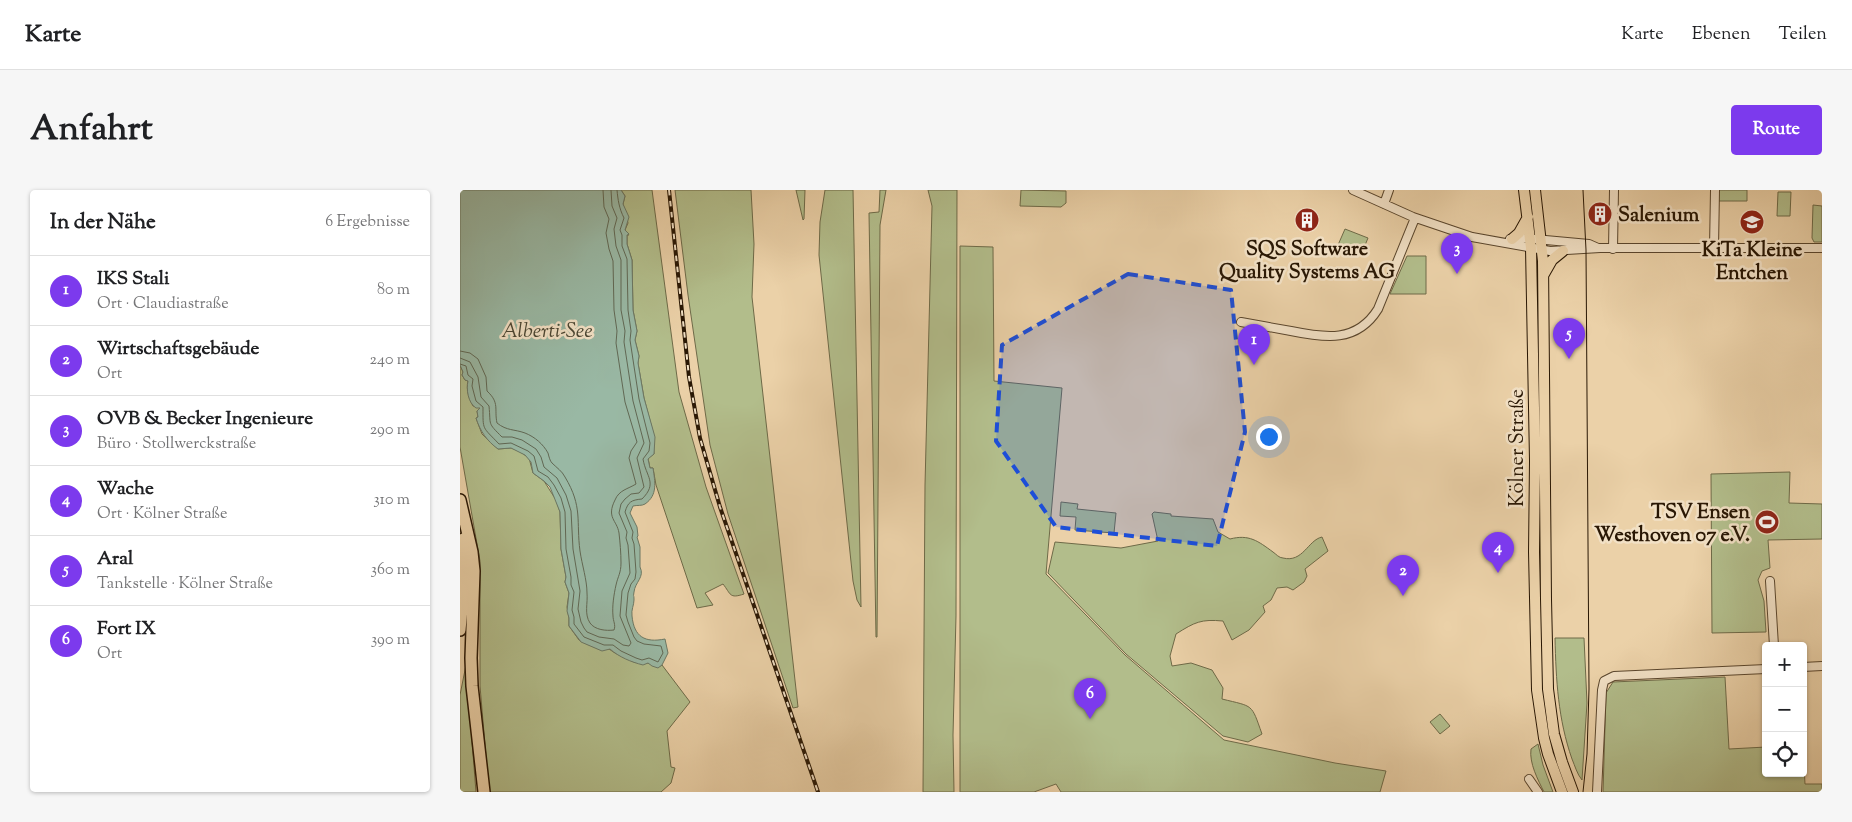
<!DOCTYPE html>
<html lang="de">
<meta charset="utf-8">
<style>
body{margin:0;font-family:"Sorts Mill Goudy",serif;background:#f6f6f6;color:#202124}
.controls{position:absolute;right:15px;bottom:15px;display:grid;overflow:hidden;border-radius:5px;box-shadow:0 1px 4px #0004}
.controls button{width:45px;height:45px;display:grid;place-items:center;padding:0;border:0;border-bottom:1px solid #e0e0e0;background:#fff;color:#202124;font:25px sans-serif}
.you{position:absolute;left:808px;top:246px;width:18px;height:18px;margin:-12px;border:4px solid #fff;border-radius:50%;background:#1a73e8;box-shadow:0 0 0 8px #1a73e833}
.badge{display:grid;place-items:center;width:32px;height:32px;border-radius:50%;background:#7c3aed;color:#fff;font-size:16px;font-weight:700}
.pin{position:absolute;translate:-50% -41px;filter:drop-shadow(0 1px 2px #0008)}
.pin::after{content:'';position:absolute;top:26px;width:18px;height:15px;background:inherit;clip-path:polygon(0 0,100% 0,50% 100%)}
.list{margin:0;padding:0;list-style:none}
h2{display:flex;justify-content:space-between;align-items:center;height:65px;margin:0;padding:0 20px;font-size:21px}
h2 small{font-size:16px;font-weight:400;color:#757577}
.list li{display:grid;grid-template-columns:32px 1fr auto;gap:15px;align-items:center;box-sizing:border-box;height:70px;padding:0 20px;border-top:1px solid #e0e0e0}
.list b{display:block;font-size:19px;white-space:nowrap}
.list p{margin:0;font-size:16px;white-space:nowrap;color:#757577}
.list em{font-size:16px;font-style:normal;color:#757577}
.icon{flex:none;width:28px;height:28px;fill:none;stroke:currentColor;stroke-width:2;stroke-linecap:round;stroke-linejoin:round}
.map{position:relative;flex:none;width:1362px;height:602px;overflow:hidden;border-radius:5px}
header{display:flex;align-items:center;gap:30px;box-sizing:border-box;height:70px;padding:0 25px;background:#fff;border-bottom:1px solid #e0e0e0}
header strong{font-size:24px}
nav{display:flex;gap:28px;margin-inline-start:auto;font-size:18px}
.intro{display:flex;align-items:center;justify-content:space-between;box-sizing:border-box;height:120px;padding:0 30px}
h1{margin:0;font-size:35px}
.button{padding:12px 22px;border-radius:5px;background:#7c3aed;color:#fff;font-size:18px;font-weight:700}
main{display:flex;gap:30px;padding:0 30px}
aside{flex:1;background:#fff;border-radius:5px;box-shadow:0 1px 4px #0004}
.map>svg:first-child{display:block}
.green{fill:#b2bd8b;stroke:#6e6a48}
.water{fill:#99b8a4;stroke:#6c7864}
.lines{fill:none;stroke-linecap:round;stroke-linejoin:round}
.shore{stroke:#616854;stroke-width:1}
.minor-casing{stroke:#5a462d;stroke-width:10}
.major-casing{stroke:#291704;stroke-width:12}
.highway-casing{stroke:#291704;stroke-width:14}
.minor{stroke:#f2e1c6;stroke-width:8}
.major{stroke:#ebd1a8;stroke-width:10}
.highway{stroke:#ebd1a8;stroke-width:11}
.tram{stroke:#291704;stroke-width:1}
.rail-casing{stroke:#291704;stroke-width:4}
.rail{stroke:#f2e1c6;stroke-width:2;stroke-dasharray:5.5;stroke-linecap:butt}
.marked{fill:#1d4ed8;fill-opacity:0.2;stroke:#1d4ed8;stroke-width:4;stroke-dasharray:10 6;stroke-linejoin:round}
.labels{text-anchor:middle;stroke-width:5;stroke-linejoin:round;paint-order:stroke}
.poi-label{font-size:20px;font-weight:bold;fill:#291704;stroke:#f2e1c6}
.street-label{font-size:20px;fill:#291704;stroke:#f2e1c6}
.water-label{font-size:21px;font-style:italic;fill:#4b4734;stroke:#f2e1c6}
</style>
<header>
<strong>Karte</strong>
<nav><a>Karte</a><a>Ebenen</a><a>Teilen</a></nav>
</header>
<div class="intro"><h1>Anfahrt</h1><a class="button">Route</a></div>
<main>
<aside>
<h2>In der Nähe<small>6 Ergebnisse</small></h2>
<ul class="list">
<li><span class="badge">1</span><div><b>IKS Stali</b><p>Ort · Claudiastraße</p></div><em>80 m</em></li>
<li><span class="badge">2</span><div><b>Wirtschaftsgebäude</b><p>Ort</p></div><em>240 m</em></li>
<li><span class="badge">3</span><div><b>OVB &amp; Becker Ingenieure</b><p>Büro · Stollwerckstraße</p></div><em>290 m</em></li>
<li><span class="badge">4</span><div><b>Wache</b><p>Ort · Kölner Straße</p></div><em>310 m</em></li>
<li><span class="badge">5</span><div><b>Aral</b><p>Tankstelle · Kölner Straße</p></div><em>360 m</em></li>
<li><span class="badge">6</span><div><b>Fort IX</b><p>Ort</p></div><em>390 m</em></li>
</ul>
</aside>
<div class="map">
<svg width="1362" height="602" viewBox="0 0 1362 602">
<rect width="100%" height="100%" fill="#ebd1a8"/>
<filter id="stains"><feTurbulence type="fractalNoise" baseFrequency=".004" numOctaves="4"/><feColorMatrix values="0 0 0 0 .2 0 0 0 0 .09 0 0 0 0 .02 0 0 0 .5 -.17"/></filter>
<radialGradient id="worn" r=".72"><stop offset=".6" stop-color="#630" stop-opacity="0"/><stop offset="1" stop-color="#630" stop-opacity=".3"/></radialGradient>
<path class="green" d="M161,0H192L219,202L246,297L284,404C269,409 271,404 263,394L245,403L253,415L237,418L196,295L193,278H190L188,268L194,264L193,242L184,208L178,173L179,166L175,150L177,141L173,120L172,70L167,54V45H169L165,40L168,33L163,14L165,6Z
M215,0H291L294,54L292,107L338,517L333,518L268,324L250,255L228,105Z
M336,0H345L344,29L343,30Z
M365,0H393L401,417L397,410L393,391L359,65L360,32Z
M420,0H426L420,35L417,447H416L409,23L419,22Z
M468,0H497L496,426L493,545L494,602H463L465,295L472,16Z
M561,0L606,1V13L601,17L560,16Z
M1258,0H1287V11H1258Z
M1318,2H1331L1330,26H1317Z
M1353,15L1362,16V52H1354L1352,48Z
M885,39L908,48L901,65L878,55Z
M500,56L533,57L534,191L602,198L586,384L665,465L764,550L875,573L926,581L920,602H601L596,594L574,602H500Z
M947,66H966V104H930Z
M0,175L3,182L2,185L5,190L8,191C6,200 9,208 13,216L20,218L17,221L18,227L16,228L22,244L38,259L51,258L59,261L69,268L73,283L84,291L96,310L100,322L101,359L106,387L105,392L109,403L107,417L109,428V436L119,450L127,454L139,459H149L155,463L174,472L188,473L198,477L202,475L230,512L207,541L211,577L215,578L211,593L201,602H29L20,496V371L0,257Z
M1330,282L1329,313L1362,314V349L1308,350L1310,378L1302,381L1298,390L1304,411L1306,442L1252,443L1251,284Z
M601,312L618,314L617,319L656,323L654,343L615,340L616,327L600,326Z
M694,322L711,324V326L753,329L758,342L770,349C789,344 798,351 813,362C816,364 819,368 823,368C843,373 848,350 862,347L868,361L845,379L847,386L844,392L833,400L827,397L817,398L811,410L803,416L805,422L789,440L772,450L763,431C741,429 735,432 716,444L710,466L712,476L731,473L752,480L763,498L762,509C794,517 791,513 802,544L788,552L763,546L666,464L588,383L595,352L661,358L698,351L692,324Z
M1095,448H1124L1127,513L1122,590C1117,584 1115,576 1112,569C1098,529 1096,490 1095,448Z
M6,475L16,602H0V505Z
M1265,487L1269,559L1306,557V583H1343V557L1345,594H1362V602H1143L1146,503L1153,492Z
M980,524L990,536L980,544L970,532Z
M1078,554L1083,575L1093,602H1084C1078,590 1069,573 1071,559Z"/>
<path class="water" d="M0,0H161L165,6L163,14L169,27L165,40L169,44L167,45V54L172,70L173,120L177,141L175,150L179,166L178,173L184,208L195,247L194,264L188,269L190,278H193C195,292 198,305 185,314C182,316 177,315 173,316L170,323L177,337L178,346L177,347L180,357V377C185,387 175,392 174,402C173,409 174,403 174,410C174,415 171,420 172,426C174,447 185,453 205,449L208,463L202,475L198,478L192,476L188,473L183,475C171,472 159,467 150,459L142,461L121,452L109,436V428L107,421L109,403L105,392L106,387L101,359L100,322L90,297L84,291L73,283L71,272L65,265L51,258L38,259C27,251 20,241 16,228L18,227L17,221L20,218H16C8,213 6,199 8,191L5,190L2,185L3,182L0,175Z"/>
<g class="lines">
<path class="shore" d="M0,161L10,163L18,169L26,187L27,201C40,213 34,219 37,233C47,241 54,239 65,243C75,247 83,254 88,263C89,267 90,271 92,273C97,278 102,281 105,287C123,317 116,331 120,361C122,375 127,390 127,403C128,413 124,424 130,433C135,440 146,441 154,440C156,435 153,431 153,426C152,416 154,404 156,395C158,386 161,383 161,373C161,363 160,352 159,343C157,330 146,328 155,310C159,300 168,299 176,294L169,268L171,261L177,252L165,212L156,153L157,141L154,120L153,71L149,59L146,43L149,29L144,17L143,0
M0,168L10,172L18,187L21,207L29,216C31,236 27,232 42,247H52L62,250L76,259L81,267L84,277L97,288L106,305L111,321L113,359L120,401L118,419L121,432L124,438L127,442L139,447L154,449L163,455L169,456L171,453L160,426L162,401L170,383L168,355L166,348L167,342L159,323L161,314L165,309L171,304L179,303L184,297L177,268L184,253L173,211L164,152L165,141L161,120V70L156,56L154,39L157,28L152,16L151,0
M0,174L6,176L8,185L13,189L12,196L16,211L23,217C23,241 22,236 39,254L51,253L68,261L74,266L78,281L88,287L94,295L101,308L105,322L106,359L111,387V395L114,402L112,420L114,427V434L124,447L144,455H153L161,461L176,468L182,470L189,468L198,472L203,463L201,456L184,454L177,451L174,447L168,432L166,425L168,403L171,394L175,389L176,382L174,354L172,348L173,342L165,322C168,312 171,310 182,309C198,293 186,287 183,269L189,261L190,253L179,209L170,150L171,141L168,120L167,69L162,56V45L160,40L164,28C159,18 158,10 157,0"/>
<defs>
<path id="minor" d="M893,0L953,27L1012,47L1090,61L1140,58H1362
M924,14L929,0
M1050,49L1063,48L1129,54L1138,58
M1254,58L1255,0
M1153,59L1154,0
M781,132C798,135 814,138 831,141C865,148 897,153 918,119L955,28
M1310,391L1314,456
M1343,477L1362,476
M1069,589L1078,602
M1137,602L1142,500L1144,491L1154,486L1306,479"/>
<path id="major" d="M1064,0L1071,58L1075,271L1074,362L1077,500L1084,548L1088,564L1102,602
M1075,0L1083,71L1086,409L1088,499L1094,544L1102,572L1113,602
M1052,49L1059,43L1068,27
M1084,84L1092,70L1103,61"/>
<path id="highway" d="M0,310L12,362L14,381L11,468L12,496L24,602
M0,440L3,408V349"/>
</defs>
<use href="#minor" class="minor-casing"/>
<use href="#major" class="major-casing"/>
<use href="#highway" class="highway-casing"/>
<use href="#minor" class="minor"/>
<use href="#major" class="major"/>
<use href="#highway" class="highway"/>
<path class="tram" d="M1123,602L1127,564L1129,499L1126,60L1123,0"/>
<defs>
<path id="rail" d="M209,0L229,187L240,248L260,317L358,602"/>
</defs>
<use href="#rail" class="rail-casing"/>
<use href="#rail" class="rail"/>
</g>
<path class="marked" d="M668,84L771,100L785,242L757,356L596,337L536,251L542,155Z"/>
<defs>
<symbol id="building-disc" viewBox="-11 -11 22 22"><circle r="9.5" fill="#8f2418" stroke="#f2e1c6"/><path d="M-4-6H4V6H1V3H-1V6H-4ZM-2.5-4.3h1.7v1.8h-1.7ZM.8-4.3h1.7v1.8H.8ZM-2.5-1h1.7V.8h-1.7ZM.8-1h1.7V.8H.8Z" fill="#fff"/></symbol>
<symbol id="school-disc" viewBox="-11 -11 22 22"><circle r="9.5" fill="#8f2418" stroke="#f2e1c6"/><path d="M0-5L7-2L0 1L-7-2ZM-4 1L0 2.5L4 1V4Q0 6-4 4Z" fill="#fff"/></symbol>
<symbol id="stadium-disc" viewBox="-11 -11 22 22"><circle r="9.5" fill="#8f2418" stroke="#f2e1c6"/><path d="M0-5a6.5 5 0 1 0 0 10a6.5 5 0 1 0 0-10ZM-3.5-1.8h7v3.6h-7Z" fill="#fff"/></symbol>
</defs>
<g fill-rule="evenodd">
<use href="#building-disc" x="1126" y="10" width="28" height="28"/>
<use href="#building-disc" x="833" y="16" width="28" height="28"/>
<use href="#school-disc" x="1278" y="18" width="28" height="28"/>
<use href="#stadium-disc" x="1293" y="318" width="28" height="28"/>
</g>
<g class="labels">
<g class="poi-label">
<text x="1158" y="31" text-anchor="start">Salenium</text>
<text x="847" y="65">SQS Software<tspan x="847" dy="23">Quality Systems AG</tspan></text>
<text x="1292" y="66">KiTa Kleine<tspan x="1292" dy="23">Entchen</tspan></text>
<text x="1290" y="328" text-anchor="end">TSV Ensen<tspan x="1290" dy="23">Westhoven 07 e.V.</tspan></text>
</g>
<g class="street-label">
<text transform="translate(1056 258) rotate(-90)" y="7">Kölner Straße</text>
</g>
<g class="water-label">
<text x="87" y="147">Alberti-See</text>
</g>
</g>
<rect width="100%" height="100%" filter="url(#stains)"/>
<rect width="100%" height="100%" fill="url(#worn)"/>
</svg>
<div class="controls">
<button>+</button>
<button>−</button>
<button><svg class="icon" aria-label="locate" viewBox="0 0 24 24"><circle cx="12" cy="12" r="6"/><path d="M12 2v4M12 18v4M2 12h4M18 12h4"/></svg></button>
</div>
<div class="you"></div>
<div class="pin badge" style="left:794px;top:175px">1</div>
<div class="pin badge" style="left:943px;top:406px">2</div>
<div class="pin badge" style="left:997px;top:84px">3</div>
<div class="pin badge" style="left:1038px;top:383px">4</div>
<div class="pin badge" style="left:1109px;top:169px">5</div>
<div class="pin badge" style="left:630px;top:529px">6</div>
</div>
</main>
